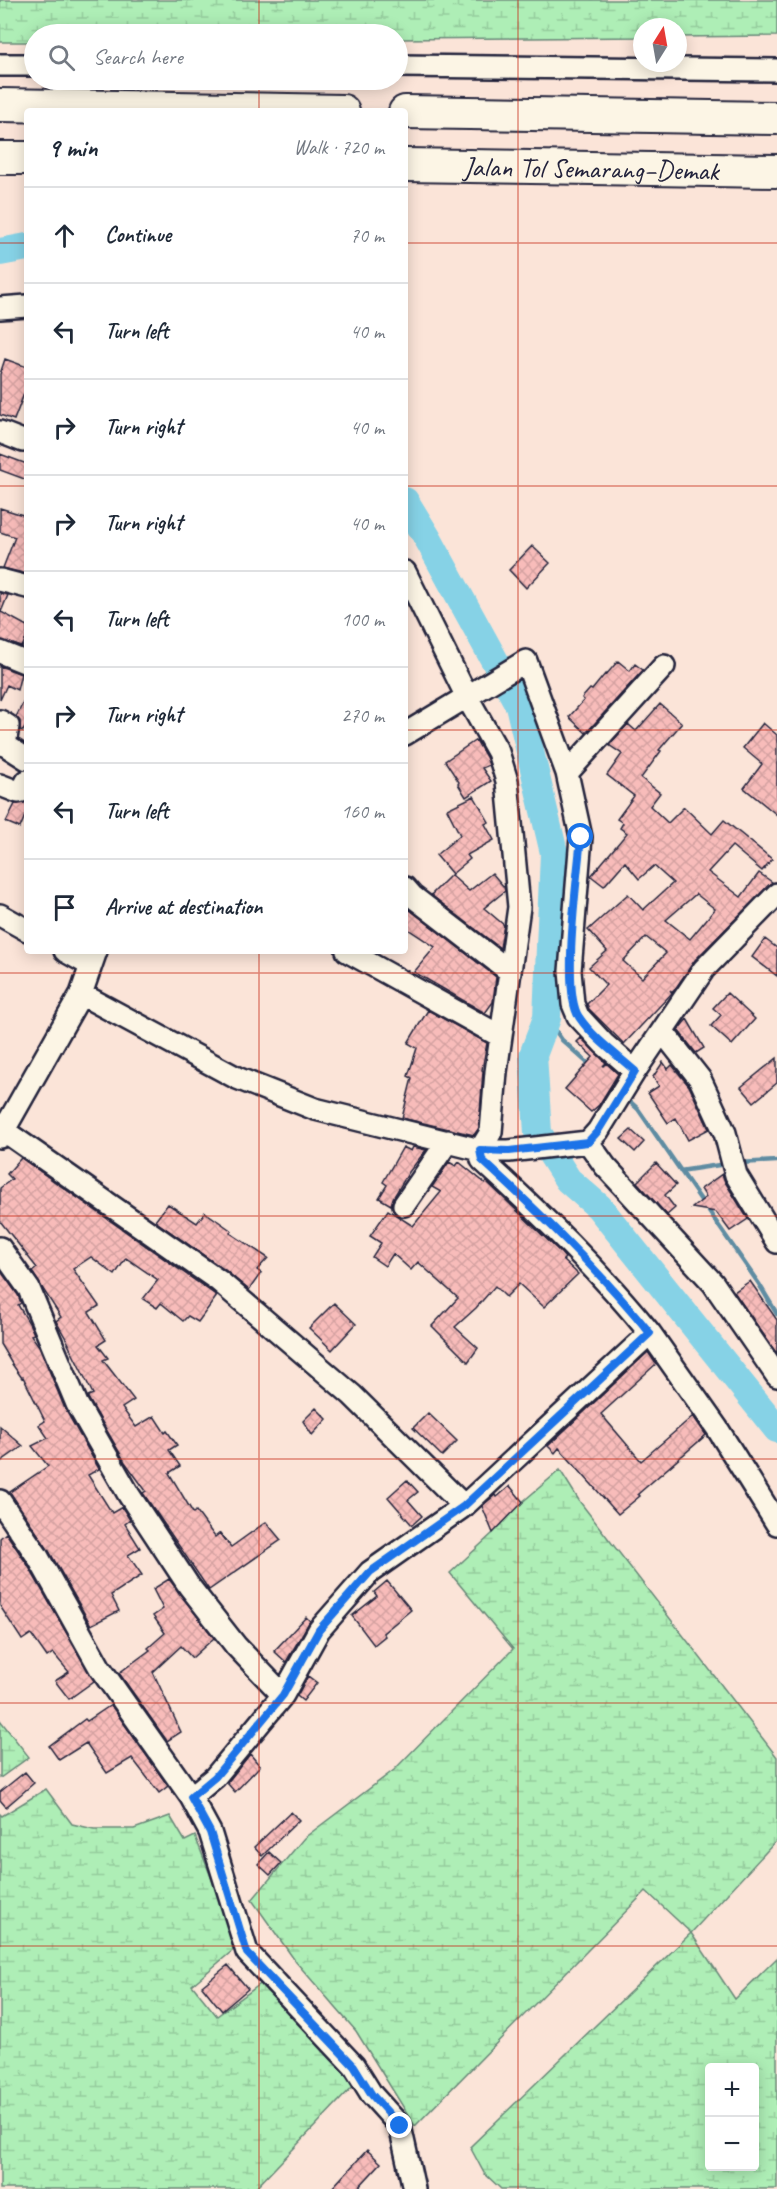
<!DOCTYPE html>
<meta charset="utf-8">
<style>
body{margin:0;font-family:Caveat,sans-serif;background:#f6f6f7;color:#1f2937}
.controls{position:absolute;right:18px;bottom:18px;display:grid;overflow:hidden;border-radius:6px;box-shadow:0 3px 15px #0003}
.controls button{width:54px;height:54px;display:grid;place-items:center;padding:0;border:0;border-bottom:2px solid #e0e1e3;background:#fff;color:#1f2937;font:30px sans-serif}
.compass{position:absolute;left:633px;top:18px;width:54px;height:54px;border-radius:50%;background:#fff;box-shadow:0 3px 15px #0003;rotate:11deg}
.stop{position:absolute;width:18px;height:18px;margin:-14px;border:4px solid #1a73e8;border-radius:50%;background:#fff}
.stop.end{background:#1a73e8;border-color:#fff;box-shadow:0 2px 6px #0008}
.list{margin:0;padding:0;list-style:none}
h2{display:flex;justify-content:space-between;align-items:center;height:78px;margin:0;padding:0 24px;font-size:26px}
h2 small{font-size:20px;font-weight:400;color:#747a83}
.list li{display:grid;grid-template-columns:39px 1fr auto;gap:18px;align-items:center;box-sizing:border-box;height:96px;padding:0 24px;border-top:2px solid #e0e1e3}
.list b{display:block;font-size:22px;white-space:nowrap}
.list em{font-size:20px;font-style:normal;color:#747a83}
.icon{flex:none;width:33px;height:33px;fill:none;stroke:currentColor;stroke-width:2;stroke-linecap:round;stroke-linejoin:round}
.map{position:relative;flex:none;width:777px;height:2189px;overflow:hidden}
.search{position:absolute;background:#fff;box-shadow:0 3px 15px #0003;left:24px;top:24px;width:384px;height:66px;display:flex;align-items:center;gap:15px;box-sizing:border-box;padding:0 21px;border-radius:33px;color:#747a83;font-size:22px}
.panel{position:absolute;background:#fff;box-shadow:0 3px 15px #0003;left:24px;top:108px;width:384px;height:846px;border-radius:6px}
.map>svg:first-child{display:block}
.wetland{fill:url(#wetland-marsh);stroke:#688878;stroke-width:1.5;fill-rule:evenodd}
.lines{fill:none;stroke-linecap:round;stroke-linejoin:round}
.stream{stroke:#5e8ca2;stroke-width:4.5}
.river{stroke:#86d2e6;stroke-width:28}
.building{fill:url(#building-cross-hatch);stroke:#22223b;stroke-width:1.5;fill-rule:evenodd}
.minor-casing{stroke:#22223b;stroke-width:26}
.highway-casing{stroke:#22223b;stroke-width:36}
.minor{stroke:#fcf5e5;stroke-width:21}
.highway{stroke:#fcf5e5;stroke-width:32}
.route{stroke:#1a73e8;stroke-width:8}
.grid{fill:none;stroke:#c8321e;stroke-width:1.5;stroke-opacity:0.55}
.labels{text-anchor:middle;stroke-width:6;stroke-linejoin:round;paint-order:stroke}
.street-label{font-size:28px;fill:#22223b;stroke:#fcf5e5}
</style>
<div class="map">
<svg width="777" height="2189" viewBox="0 0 777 2189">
<defs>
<pattern id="wetland-marsh" width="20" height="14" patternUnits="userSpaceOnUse" patternTransform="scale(1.5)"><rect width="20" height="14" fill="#aeeeb6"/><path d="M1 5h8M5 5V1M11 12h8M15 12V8" fill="none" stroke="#95cc9d"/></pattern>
<pattern id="building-cross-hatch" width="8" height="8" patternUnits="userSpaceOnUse" patternTransform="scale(1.5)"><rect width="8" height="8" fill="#f8bcba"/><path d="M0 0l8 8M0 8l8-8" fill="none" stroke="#d4a1a1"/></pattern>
</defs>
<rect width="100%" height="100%" fill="#fbe4d8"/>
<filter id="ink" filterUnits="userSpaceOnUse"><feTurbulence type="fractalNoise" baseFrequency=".0167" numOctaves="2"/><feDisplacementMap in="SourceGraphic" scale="12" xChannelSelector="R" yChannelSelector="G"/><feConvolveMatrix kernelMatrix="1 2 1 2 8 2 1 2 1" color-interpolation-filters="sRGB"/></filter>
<g filter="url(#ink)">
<path class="wetland" d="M0,0H777V36L678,37V27H642V37L398,39V34H34V42H0Z
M560,1470L580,1502L777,1757V1840L691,1933L735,1999L777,1958V2189H501L484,2173L470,2147L691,1933L646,1891L415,2126L356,2031L296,1962L252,1900L304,1838L394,1770L513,1649L450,1573L493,1533L513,1510ZM710,2068H754V2166H710Z
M0,1720L29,1757L0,1778Z
M46,1789L72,1824L94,1829H134L170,1816L185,1841L195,1836L238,1946L192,1985L217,2016L263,1982L358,2081L255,2189H0V1814L2,1816Z"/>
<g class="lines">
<path class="stream" d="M547,1018L562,1040L591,1066
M626,1098L638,1109L759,1284L777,1314
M738,1163L777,1161
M680,1171L726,1164"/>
<path class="river" d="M0,252L27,247
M405,501L427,537L519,705L554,853L547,1018L533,1055L538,1133L568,1180L599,1207L777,1429"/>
</g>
<path class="building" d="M5,359L27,367V386L14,420L0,415V374Z
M0,454L27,464V480L0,470Z
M0,508L23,515L27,508V574L3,568L15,537L0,532Z
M532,546L550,563L526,588L509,570Z
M0,593L8,595L1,612L27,626V636L22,647L0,640Z
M618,661L630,671L635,664L643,670L586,733L569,717L584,700L582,698L590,689L592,690L605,674L606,675Z
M0,666L21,674L17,690L7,685L0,700Z
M27,695V724L23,731L20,730V721L16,717Z
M660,704L682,723L659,750L661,751L641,778L660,793L650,806L668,823L684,807L712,834L724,820L772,859L762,871L732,846L708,872L741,897L759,873L772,882L695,960L673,992L670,990L672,993L624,1044L589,1009L587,1004L606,985L589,967L607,951L588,930L628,894L643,910L673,883L654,866L639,879L625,862L604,886L591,876L627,833L620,828L623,823L617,819L634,796L607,775L622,754L609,745L628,724L636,731ZM696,894L715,909L690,939L666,920ZM646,937L666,953L642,978L623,961Z
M763,723L777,735V815L744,788L762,764L743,748Z
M476,740L486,757L489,765L482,768L491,781L466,797L458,784L459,782L445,761Z
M474,796L489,822L485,824L494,840L467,855L470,859L452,874L436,855L460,835L447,809Z
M27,802V811L20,828L6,822L15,804Z
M492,873L504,887L505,891L484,908L504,925L500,948L431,895L451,875L469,891Z
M409,909L496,977L493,1002L485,1013L414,972L435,947L405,927V914Z
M765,939L777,948V976L752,957Z
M727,993L755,1019L732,1045L711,1026L721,1015L713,1008Z
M428,1010L487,1043L482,1070L483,1071L479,1128L474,1135L402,1118L412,1078L408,1076L417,1048L408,1043Z
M687,1019L704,1048L696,1053L678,1030Z
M581,1038L606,1063L603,1066L607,1064L618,1074L599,1105L591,1112L565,1089L593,1057L577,1042Z
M777,1058V1083L754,1102L741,1087Z
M663,1062L668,1069L672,1065L689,1086L709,1129L688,1140L676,1118L668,1123L648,1093L659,1086L653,1077Z
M631,1130L644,1142L635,1152L621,1139Z
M403,1147L411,1151L413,1147L426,1150L409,1172L393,1198L391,1205L379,1198L387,1185L383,1182Z
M21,1158L217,1296L198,1322L188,1316L183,1321L161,1303L157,1308L143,1299L158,1280L126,1258L115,1275L91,1257L73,1269L99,1306L89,1312L106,1340L98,1345L108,1358L103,1360L134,1400L122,1408L136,1427L154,1416L165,1433L167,1431L177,1445L169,1450L180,1466L169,1473L193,1513L196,1511L215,1537L220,1533L231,1547L266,1522L281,1540L209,1590L143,1493L146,1491L125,1462L88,1398V1396L93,1394L68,1344H69L56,1321L61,1317L32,1272L37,1268L0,1221V1188L12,1179L7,1174Z
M449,1162L456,1166L459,1162L485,1183L487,1182L560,1252L565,1258L563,1260L578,1274L544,1307L519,1284L506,1297L495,1286L476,1308L455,1327L478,1348L468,1362L432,1326L458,1298L418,1262L411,1270L393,1254L385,1266L372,1257L381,1243L370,1236L388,1210L413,1226L441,1192L432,1187Z
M656,1163L676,1185L665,1195L675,1208L667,1215L637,1182Z
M722,1174L725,1182L748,1219L730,1231L716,1212L692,1208L706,1197L701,1189Z
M168,1204L197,1223L205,1212L232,1231L230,1233L268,1258L257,1270L261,1273L249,1290L226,1271L155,1221Z
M0,1270L18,1295L21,1303L18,1305L29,1323L34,1334L31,1335L39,1346L65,1409L99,1469L88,1475L112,1513L122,1507L130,1520L125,1524L140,1548L128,1555L142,1575L111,1595L119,1611L91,1625L49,1551L10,1492L48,1466L32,1446L48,1438L39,1425L45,1421L23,1377L22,1378L12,1364L0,1344Z
M750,1281L777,1320V1354L734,1292Z
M334,1303L356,1324L332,1350L309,1328Z
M648,1352L656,1364L601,1414L641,1461L693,1416L706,1435L638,1494L640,1496L618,1514L559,1448L555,1453L548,1446Z
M316,1408L327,1419L312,1435L303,1421Z
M428,1413L457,1441L442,1456L413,1428Z
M0,1426L23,1446L0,1462Z
M407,1480L418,1492L408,1500L422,1516L412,1525L388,1497Z
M510,1486L523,1502L493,1533L482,1506L495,1495L497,1497Z
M6,1533L27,1564L94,1681L69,1699L55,1681L69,1672L53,1653L47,1657L31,1634L22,1640L0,1606V1538Z
M169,1579L214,1638L192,1658L181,1646L153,1672L181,1732L167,1741L119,1673L150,1650L148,1648L165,1633L153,1616L163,1609L153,1589Z
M387,1581L411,1610L383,1633L385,1636L374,1645L352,1616L377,1596L374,1592Z
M306,1617L310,1621L286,1662L274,1651Z
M308,1676L317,1683L303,1701L297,1696Z
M111,1705L168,1786L159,1793L132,1758L107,1773L86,1743L59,1760L49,1746L85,1719L87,1721Z
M250,1754L260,1766L235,1792L227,1783Z
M25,1772L34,1783L6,1807L0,1800V1792Z
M291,1812L299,1820L262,1856L254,1847Z
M269,1852L281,1863L270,1875L258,1864Z
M228,1965L248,1989L222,2011L202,1986Z
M367,2150L381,2163L357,2189H331Z"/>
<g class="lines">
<defs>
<path id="minor" d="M0,65H34
M398,66L777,70
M0,308L27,306
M0,432L23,441
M0,580L27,587
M0,652L27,663
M0,721L8,726L5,745L27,759
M405,734L526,661L567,773L581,837L570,971L573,1004L578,1016L604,1044L635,1071
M567,773L664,666
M0,785L18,792L22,791L27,781
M405,888L412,896L509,971
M0,915L27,930
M65,951L90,965
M347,951L500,1036
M81,994L237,1078L315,1109L480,1150L509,1151L588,1142L598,1131L635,1071L704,969L777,894
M663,1032L700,1079L725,1133L736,1175L777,1242
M0,1128L219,1281L352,1395L464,1506
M0,1137L81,994L96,951
M588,1142L605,1166L713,1283L777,1376
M404,1205L448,1141
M0,1248L29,1289L77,1404L129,1495L189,1586L236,1646L283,1695
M650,1333L717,1428L777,1524
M0,1501L38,1557L100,1668L191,1797L210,1832L247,1952L354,2066L372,2095L400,2126L414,2189
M191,1797L215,1777L283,1695L319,1630L370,1572L464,1506L650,1333C599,1270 542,1215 482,1160L480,1150L491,1132L496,1072L519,907L507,781L498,752L467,697L405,572"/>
<g id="highway">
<path d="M0,105L343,111"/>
<path d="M405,112L777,118"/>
<path d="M0,158H27"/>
<path id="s1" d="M405,165L777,171"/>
</g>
</defs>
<use href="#minor" class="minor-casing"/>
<use href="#highway" class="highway-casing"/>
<use href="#minor" class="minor"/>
<use href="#highway" class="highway"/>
</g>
</g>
<g class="lines" filter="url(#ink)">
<path class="route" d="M400,2126L372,2095L354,2066L247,1953L210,1832L191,1797L215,1777L283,1695L319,1630L370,1572L464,1506L650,1333C599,1270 542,1215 482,1160L480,1150L509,1151L588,1142L598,1131L635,1071C616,1054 593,1038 579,1017C561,992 578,872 581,837"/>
</g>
<path class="grid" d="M259,0V34M518,0V2189M259,80V111M0,243H27M405,243H777M0,486H27M405,486H777M0,730H27M405,730H777M259,951V2189M0,973H777M0,1216H777M0,1459H777M0,1703H777M0,1946H777"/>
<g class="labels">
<g class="street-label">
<text dy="10" stroke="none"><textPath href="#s1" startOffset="186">Jalan Tol Semarang–Demak</textPath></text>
</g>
</g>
</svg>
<div class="controls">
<button>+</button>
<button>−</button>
</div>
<svg class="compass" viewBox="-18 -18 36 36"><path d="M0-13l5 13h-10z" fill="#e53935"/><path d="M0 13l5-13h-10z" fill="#747a83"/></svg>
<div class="stop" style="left:581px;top:837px"></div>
<div class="stop end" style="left:400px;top:2126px"></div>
<div class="search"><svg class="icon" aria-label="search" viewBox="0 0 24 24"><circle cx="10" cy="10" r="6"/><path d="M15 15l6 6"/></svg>Search here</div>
<section class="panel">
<h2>9 min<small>Walk · 720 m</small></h2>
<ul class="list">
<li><svg class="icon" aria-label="ahead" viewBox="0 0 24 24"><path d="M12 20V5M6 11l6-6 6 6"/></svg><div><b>Continue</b></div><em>70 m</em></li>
<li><svg class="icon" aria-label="left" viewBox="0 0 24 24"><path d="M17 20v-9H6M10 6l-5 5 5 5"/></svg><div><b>Turn left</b></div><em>40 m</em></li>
<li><svg class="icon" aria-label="right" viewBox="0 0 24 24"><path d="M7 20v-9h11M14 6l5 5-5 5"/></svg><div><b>Turn right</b></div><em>40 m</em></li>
<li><svg class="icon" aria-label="right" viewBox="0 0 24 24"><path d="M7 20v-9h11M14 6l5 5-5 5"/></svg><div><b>Turn right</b></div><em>40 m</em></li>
<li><svg class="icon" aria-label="left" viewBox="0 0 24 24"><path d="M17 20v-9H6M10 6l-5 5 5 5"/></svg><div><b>Turn left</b></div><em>100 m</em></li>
<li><svg class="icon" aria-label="right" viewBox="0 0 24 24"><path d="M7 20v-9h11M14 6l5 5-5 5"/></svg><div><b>Turn right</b></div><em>270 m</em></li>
<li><svg class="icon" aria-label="left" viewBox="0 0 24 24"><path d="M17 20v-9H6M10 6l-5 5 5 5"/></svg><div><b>Turn left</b></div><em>160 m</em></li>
<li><svg class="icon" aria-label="arrive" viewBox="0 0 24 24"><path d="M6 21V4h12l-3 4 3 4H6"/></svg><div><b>Arrive at destination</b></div></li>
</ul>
</section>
</div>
